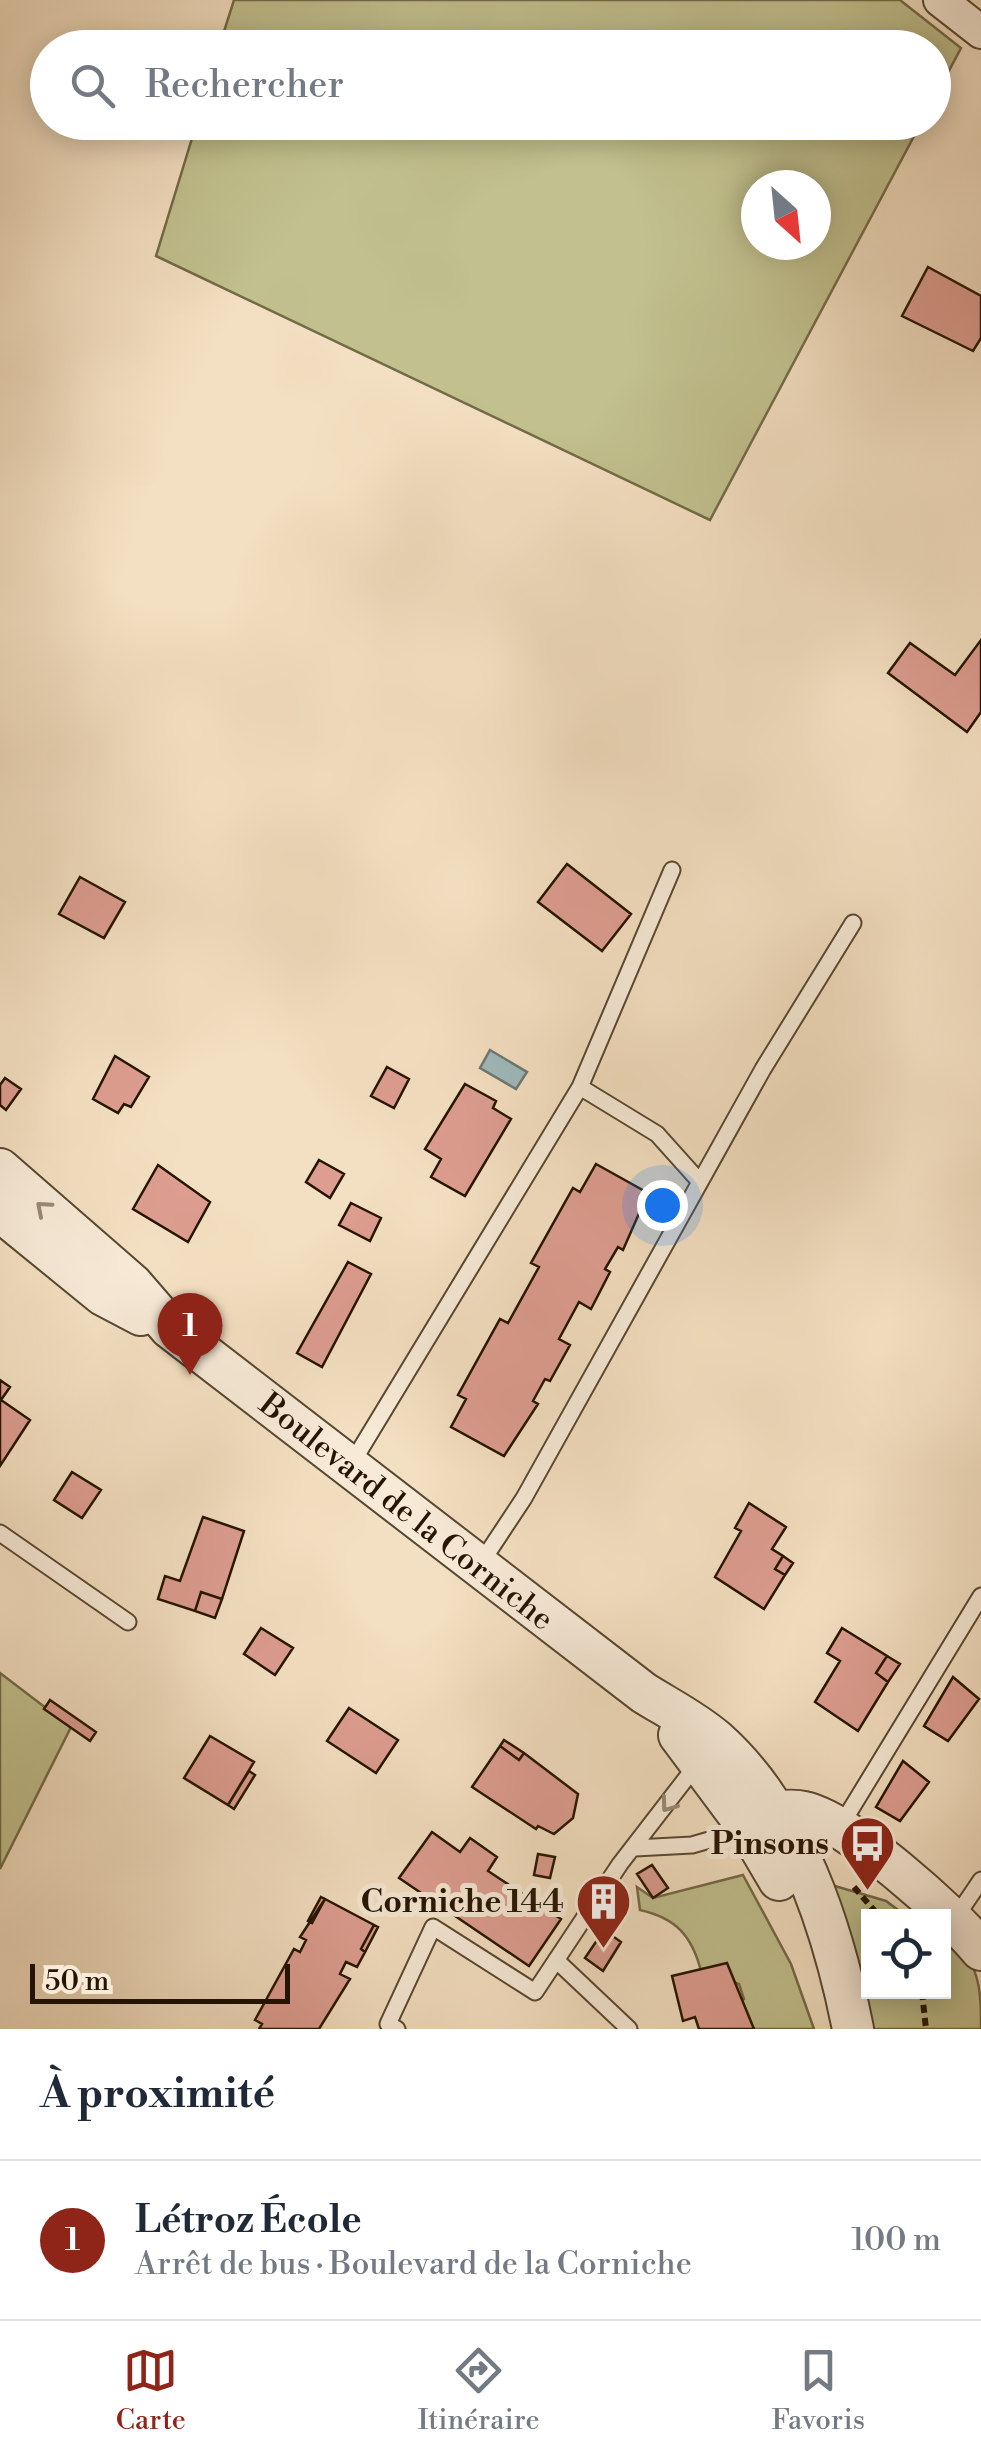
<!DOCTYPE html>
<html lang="fr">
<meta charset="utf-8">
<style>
body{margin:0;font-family:"Libre Bodoni",serif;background:#f6f6f7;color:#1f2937}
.controls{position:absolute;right:30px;bottom:30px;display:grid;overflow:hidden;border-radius:0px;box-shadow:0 5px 25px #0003}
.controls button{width:90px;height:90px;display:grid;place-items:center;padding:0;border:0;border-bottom:2px solid #e0e1e3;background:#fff;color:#1f2937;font:50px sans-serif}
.compass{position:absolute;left:741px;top:170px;width:90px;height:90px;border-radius:50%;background:#fff;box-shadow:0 5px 25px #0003;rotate:153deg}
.scale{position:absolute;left:30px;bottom:25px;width:260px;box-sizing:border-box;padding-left:10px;border:5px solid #251400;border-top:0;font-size:28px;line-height:35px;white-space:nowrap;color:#251400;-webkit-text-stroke:8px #f7ead7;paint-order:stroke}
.you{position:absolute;left:662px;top:1205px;width:35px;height:35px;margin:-25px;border:8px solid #fff;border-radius:50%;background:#1a73e8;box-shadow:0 0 0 15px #1a73e833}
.badge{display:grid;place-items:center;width:65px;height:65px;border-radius:50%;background:#8f2418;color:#fff;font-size:32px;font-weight:700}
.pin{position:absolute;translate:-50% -82px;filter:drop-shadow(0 2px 5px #0008)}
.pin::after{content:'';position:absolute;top:52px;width:35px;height:30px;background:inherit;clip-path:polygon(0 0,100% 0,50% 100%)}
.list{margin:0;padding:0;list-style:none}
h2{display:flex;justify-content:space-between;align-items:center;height:130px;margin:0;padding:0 40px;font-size:42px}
h2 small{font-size:32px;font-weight:400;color:#747a83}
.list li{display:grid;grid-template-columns:65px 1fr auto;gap:30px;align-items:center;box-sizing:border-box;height:160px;padding:0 40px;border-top:2px solid #e0e1e3}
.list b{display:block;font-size:38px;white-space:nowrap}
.list p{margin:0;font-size:32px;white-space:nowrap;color:#747a83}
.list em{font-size:32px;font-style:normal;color:#747a83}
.icon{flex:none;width:55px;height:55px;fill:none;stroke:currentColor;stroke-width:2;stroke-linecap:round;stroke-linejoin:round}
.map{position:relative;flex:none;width:981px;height:2029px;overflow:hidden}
.search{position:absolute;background:#fff;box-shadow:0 5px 25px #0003;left:30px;right:30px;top:30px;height:110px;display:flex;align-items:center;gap:25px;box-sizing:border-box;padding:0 35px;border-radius:55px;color:#747a83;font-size:38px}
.sheet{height:290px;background:#fff}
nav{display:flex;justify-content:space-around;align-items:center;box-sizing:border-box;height:140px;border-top:2px solid #e0e1e3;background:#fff;font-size:28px;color:#747a83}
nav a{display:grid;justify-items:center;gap:5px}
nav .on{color:#8f2418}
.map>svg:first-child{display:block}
.green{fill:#c1c08e;stroke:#736a47;stroke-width:2.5;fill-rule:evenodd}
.water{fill:#9ebabc;stroke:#6e7871;stroke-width:2.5}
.building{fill:#dd9d90;stroke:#251400;stroke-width:2.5}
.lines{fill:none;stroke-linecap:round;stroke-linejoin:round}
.service-casing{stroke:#584730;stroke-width:19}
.minor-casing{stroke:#584730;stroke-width:36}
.tertiary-casing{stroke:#584730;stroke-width:44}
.path{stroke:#251400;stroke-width:6;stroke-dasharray:8 5;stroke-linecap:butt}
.service{stroke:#f7ead7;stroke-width:15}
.minor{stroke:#f7ead7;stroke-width:32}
.tertiary{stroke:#f7ead7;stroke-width:40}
.oneway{stroke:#988a76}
.labels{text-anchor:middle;stroke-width:10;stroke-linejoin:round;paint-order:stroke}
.street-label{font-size:32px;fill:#251400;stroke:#f7ead7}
.poi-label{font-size:32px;font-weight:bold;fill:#251400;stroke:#f7ead7;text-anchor:end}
</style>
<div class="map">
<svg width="981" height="2029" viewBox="0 0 981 2029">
<rect width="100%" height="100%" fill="#f3dfc1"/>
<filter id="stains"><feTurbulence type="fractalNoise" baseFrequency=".002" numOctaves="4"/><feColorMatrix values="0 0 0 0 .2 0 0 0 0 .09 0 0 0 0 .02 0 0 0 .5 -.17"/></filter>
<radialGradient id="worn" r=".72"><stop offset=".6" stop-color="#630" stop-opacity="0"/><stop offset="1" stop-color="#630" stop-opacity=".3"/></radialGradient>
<path class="green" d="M234,0H900L961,48L934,99V48L219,47Z
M197,122H921V123L710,520L156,256ZM756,185H816V245H756Z
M0,1673L71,1727L0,1869Z
M743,1875L791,1964L814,2029H754L740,2002L744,1999L739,1984L701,1971C692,1936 676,1918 640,1910L637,1887L653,1898Z
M828,1884L886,1901L906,1916H868V1992H944V1938C981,1958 981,1991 981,2029H868Z"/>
<path class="water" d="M490,1050L527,1072L516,1089L480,1068Z"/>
<path class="building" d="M928,267L981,296V338L973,351L902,316Z
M981,640V712L967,732L888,673L910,643L955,675Z
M567,864L631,914L602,951L538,902Z
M80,877L125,902L104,938L59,914Z
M115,1056L149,1077L131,1107L124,1104L118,1113L93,1099Z
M387,1067L409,1079L394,1108L371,1096Z
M5,1078L21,1089L6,1110L0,1105V1085Z
M465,1084L496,1101L493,1108L511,1119L465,1196L431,1177L441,1159L425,1149Z
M319,1160L344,1174L330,1198L306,1182Z
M596,1164L648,1193L623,1250L618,1247L605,1269L610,1272L591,1309L579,1302L559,1339L570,1345L550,1381L545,1379L533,1401L538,1404L504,1456L451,1427L466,1399L458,1395L500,1319L508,1323L539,1267L531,1263L573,1188L580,1192Z
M158,1165L210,1202L188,1242L133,1209Z
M351,1203L381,1218L370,1241L339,1225Z
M348,1262L371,1274L322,1367L297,1353Z
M0,1380L10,1387L1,1400L30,1420L0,1466Z
M72,1472L101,1490L82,1518L54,1500Z
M749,1503L786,1527L772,1549L783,1556L775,1569L785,1575L764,1609L715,1577L741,1531L735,1528Z
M203,1517L244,1531L222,1599L201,1592L195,1611L158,1599L165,1576L180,1581Z
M783,1556L793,1563L785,1575L775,1569Z
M201,1592L222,1599L215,1618L195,1611Z
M261,1628L293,1648L275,1675L244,1654Z
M842,1628L887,1656L876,1673L888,1682L858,1731L815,1702L840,1661L827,1653Z
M887,1656L900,1664L888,1682L876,1673Z
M953,1677L979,1699L948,1741L924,1726Z
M50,1700L96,1732L90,1741L44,1709Z
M349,1708L398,1740L376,1773L327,1741Z
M210,1736L254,1762L228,1805L184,1778Z
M504,1740L524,1753L519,1760L500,1746Z
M500,1746L519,1760L524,1753L578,1794L573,1818L554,1834L538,1826L536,1829L472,1787Z
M903,1761L929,1782L900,1821L876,1807Z
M249,1771L255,1775L234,1809L228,1805Z
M432,1832L460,1852L470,1838L497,1857L488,1871L561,1919L529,1966L399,1878Z
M538,1854L555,1857L550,1878L534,1875Z
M652,1865L668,1888L653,1898L637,1874Z
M321,1897L325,1899L312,1923L308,1921Z
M325,1899L374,1925L361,1949L365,1952L357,1967L346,1962L340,1974L350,1979L319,2029H259L262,2024L255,2020L294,1949L300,1952L306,1940L300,1937Z
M374,1925L378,1927L365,1952L361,1949Z
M604,1930L621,1942L603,1971L585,1958Z
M727,1963L754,2029H699L695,2017L683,2021L672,1976Z"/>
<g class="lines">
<defs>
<path id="service" d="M580,1087L657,1134L700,1182
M352,1463L580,1087L672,870
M0,1533L128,1622
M481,1563L524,1498L763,1069L853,923
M840,1827L981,1596
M635,1848L692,1845L744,1830
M954,1920L981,1880
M556,1960L629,2029
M397,2029L388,2024L433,1927L535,1992L620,1864L698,1763"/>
<path id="minor" d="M940,0L981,32"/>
<path id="tertiary" d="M0,1169L132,1284L170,1328L644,1693C668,1708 694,1721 716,1740C796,1811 833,1928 853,2029
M0,1211L103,1295L141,1315
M679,1735L749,1829L779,1880
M750,1819C767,1813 787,1808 804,1812C848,1821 952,1914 981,1950"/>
</defs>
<use href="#service" class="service-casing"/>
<use href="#minor" class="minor-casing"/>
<use href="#tertiary" class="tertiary-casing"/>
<path class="path" d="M854,1887L879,1916
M922,1992L926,2029"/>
<use href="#service" class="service"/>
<use href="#minor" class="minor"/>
<use href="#tertiary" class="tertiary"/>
</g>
<defs><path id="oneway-chevron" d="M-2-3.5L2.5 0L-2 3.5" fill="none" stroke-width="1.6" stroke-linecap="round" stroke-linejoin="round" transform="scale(2.5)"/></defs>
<g class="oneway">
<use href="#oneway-chevron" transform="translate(43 1208) rotate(-139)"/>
<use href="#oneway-chevron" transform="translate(668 1805) rotate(126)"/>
</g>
<defs>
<symbol id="bus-pin" viewBox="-11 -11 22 30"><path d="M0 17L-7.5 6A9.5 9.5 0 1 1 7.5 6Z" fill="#8f2418" stroke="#f7ead7"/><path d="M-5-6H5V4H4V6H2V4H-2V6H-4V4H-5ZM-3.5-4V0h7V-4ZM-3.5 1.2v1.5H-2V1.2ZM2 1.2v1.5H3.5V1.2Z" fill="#fff"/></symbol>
<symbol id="building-pin" viewBox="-11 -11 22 30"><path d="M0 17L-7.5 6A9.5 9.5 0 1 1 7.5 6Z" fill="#8f2418" stroke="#f7ead7"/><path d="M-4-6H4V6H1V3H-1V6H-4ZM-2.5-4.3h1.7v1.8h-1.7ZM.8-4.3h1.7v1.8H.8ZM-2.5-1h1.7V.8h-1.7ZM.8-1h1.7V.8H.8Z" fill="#fff"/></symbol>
</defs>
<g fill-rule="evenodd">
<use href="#bus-pin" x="836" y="1812" width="63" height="86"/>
<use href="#building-pin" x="572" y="1870" width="63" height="86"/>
</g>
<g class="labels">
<g class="street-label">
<text transform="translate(407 1511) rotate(38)" y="11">Boulevard de la Corniche</text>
</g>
<g class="poi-label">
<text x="829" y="1854">Pinsons</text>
<text x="564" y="1912">Corniche 144</text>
</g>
</g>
<rect width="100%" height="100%" filter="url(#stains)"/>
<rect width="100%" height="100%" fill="url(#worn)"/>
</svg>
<div class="controls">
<button><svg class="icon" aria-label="locate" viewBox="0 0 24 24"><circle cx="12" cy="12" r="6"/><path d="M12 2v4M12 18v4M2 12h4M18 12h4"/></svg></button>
</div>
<svg class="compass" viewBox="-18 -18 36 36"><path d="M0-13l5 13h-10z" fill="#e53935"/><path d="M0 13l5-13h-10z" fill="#747a83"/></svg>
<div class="scale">50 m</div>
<div class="you"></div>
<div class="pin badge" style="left:190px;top:1375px">1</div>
<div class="search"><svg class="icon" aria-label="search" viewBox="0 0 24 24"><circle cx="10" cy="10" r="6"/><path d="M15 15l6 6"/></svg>Rechercher</div>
</div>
<section class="sheet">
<h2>À proximité<small></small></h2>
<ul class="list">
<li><span class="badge">1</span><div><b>Létroz École</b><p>Arrêt de bus · Boulevard de la Corniche</p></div><em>100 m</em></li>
</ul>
</section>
<nav>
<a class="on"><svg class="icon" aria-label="map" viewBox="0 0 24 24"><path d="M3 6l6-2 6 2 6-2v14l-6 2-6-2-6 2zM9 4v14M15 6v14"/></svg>Carte</a>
<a><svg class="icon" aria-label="directions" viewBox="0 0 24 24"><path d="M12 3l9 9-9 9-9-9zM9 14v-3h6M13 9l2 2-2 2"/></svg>Itinéraire</a>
<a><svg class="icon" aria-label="saved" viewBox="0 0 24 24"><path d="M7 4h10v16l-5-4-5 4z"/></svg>Favoris</a>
</nav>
